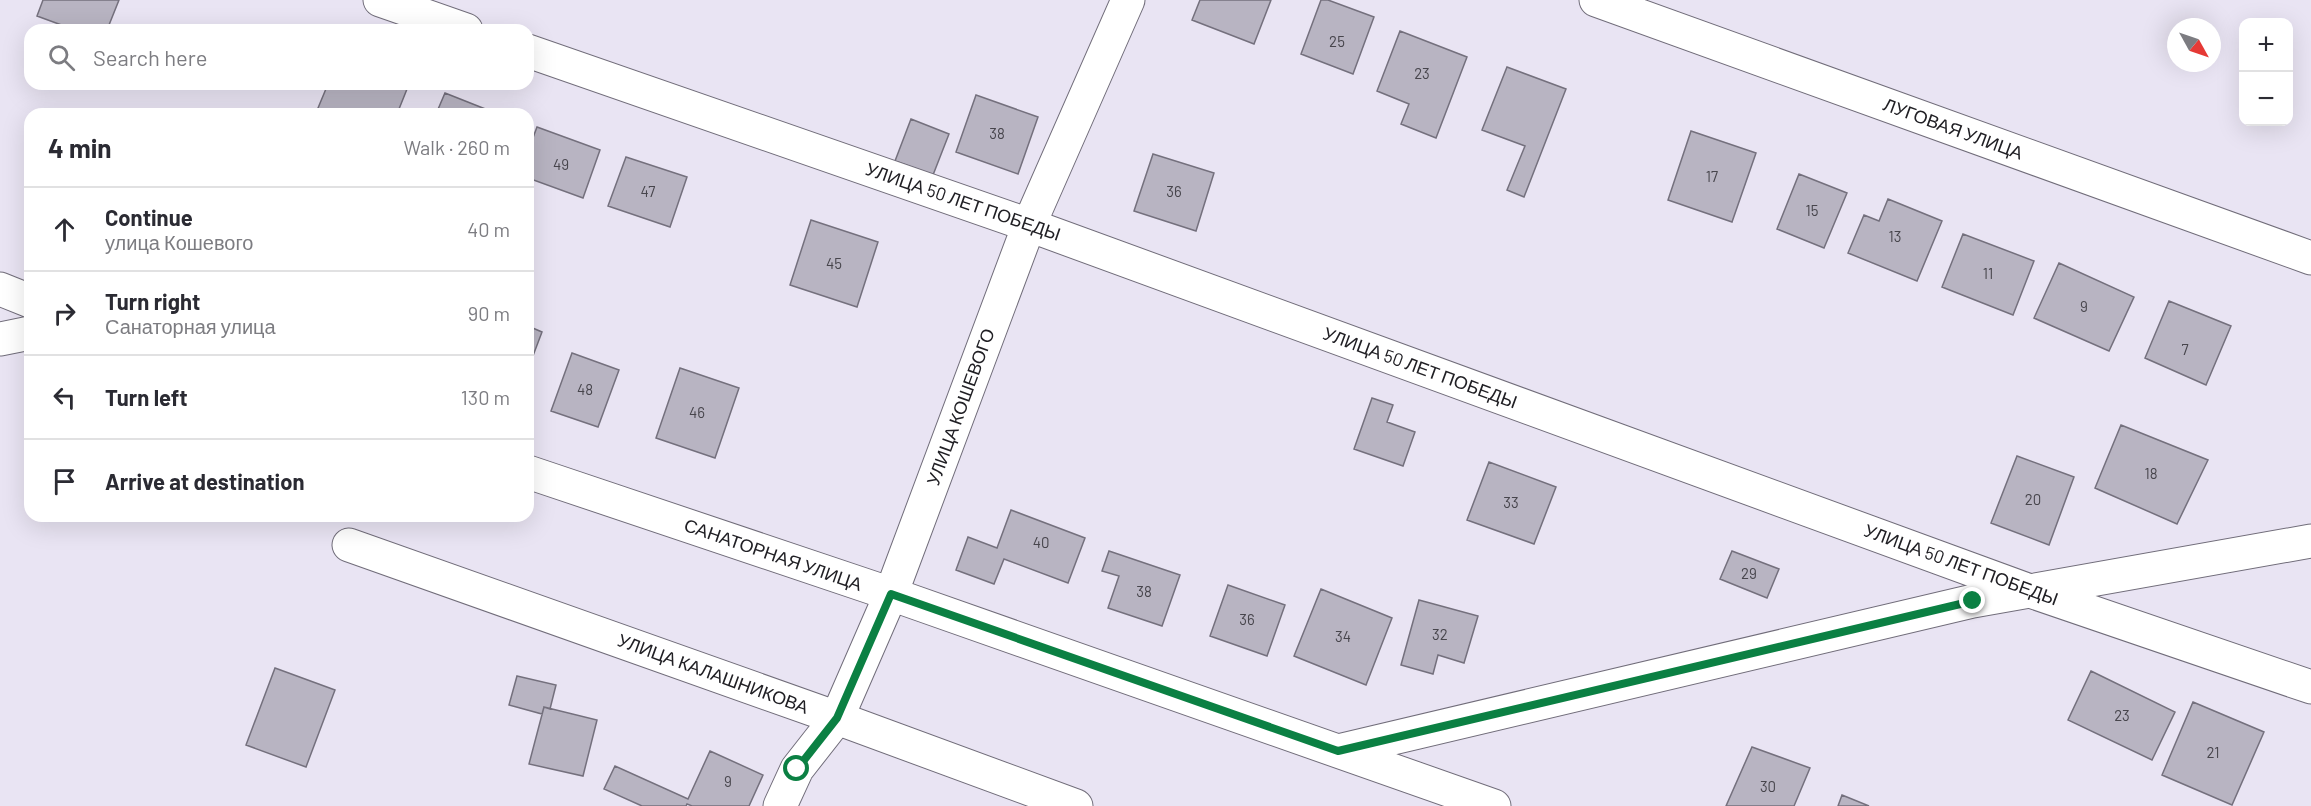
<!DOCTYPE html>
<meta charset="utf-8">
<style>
body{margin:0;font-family:Barlow,sans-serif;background:#f2f2f3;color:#2b2b33}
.controls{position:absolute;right:18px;top:18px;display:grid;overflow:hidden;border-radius:12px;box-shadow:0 6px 24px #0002}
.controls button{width:54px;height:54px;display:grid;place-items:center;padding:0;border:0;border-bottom:2px solid #e1e1e2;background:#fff;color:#2b2b33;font:30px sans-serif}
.compass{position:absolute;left:2167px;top:18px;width:54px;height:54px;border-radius:50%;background:#fff;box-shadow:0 6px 24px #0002;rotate:130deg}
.stop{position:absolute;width:18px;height:18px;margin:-14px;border:4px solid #0b8043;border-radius:50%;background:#fff}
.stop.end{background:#0b8043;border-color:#fff;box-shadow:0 2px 6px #0008}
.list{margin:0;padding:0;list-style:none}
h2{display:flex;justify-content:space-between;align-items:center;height:78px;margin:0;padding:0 24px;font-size:26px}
h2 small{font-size:20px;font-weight:400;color:#7c7c81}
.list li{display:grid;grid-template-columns:39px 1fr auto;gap:18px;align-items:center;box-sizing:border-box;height:84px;padding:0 24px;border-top:2px solid #e1e1e2}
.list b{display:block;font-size:22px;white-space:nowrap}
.list p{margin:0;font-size:20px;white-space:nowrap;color:#7c7c81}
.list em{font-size:20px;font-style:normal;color:#7c7c81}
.icon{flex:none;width:33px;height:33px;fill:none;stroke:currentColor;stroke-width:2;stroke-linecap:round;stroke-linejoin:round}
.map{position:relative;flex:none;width:2311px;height:806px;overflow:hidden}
.search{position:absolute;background:#fff;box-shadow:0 6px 24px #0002;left:24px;top:24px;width:510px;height:66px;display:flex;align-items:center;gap:15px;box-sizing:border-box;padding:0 21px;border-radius:18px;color:#7c7c81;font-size:22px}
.panel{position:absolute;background:#fff;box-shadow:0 6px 24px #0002;left:24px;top:108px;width:510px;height:414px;border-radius:18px}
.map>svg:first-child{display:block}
.building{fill:#b8b4c2;stroke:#74707d;stroke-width:1.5}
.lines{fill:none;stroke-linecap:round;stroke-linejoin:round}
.minor-casing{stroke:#716d7a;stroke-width:35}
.minor{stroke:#fff;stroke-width:33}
.route{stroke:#0b8043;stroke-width:8}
.labels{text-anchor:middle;stroke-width:4.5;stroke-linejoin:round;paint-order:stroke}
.number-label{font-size:15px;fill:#47454c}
.street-label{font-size:18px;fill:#212025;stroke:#fff}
</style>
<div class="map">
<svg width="2311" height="806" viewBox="0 0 2311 806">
<rect width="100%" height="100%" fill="#e9e4f3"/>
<path class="building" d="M43,0H119L107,30H75L37,16Z
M1200,0H1271L1254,44L1192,20Z
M1321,0H1328L1374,17L1353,74L1301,54Z
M1400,31L1467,57L1436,138L1401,124L1409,104L1377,91Z
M1507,67L1566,89L1524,197L1507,190L1525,146L1482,130Z
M328,84H409L397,114H333L318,108Z
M445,93L498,114H436Z
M976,95L1038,117L1018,174L956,152Z
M911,119L949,134L933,175L895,161Z
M537,127L600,150L583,198L528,178V151Z
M1691,131L1756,153L1732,222L1668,200Z
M1153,154L1214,173L1196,231L1134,211Z
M626,157L687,177L670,227L608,206Z
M1799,174L1847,193L1824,248L1777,229Z
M1888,199L1942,221L1917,281L1848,253L1864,215L1879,221Z
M811,220L878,242L857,307L790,285Z
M1963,234L2034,261L2013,315L1942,287Z
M2059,263L2134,297L2109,351L2034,318Z
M2169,301L2231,326L2206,385L2145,358Z
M528,326L542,332L528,369Z
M572,353L619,370L598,427L551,411Z
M680,368L739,388L715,458L656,438Z
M1372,398L1393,405L1387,422L1415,432L1403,466L1354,449Z
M2121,425L2208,460L2177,524L2095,488Z
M2017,456L2074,477L2049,545L1991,523Z
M1489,462L1556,487L1534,544L1467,520Z
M1011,510L1085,538L1068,583L1004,559L994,584L956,570L968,537L997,548Z
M1109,551L1180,575L1162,626L1108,608L1119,576L1102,571Z
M1732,551L1779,569L1767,598L1720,579Z
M1228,585L1285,605L1267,656L1210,636Z
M1321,589L1392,618L1366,685L1294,656Z
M1419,600L1478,616L1464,663L1438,655L1433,674L1401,665Z
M275,668L335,690L306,767L246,745Z
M2091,671L2175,712L2152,760L2068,720Z
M517,676L556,685L550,709L544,707L542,714L509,705Z
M2193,702L2264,732L2232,805L2162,775Z
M544,707L597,720L583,776L529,764Z
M1752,747L1810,768L1794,806H1726Z
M710,751L763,775L749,806H692L687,804L686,806H642L604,789L615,766L688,799Z
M1842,795L1869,806H1838Z"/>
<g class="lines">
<defs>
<path id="minor" d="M380,0L466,30
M1596,0L2311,258
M528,51L1029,225L2030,591L2311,687
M0,289L30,301
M0,339L30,333
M528,472L891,594L1494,806
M349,545L837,718L1076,806
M1338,751L1973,601L2311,541
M780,806L797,769L837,718L891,594L1029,225L1128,0"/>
</defs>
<use href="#minor" class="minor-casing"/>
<use href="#minor" class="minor"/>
</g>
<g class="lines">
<path class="route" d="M797,769L837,718L891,594L1338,751L1973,601"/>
</g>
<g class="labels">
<g class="number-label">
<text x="1337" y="47">25</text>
<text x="1422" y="79">23</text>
<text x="997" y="139">38</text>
<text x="561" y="170">49</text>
<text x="1712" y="182">17</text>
<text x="648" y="197">47</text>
<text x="1174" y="197">36</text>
<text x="1812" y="216">15</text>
<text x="1895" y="242">13</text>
<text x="834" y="269">45</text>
<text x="1988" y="279">11</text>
<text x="2084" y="312">9</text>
<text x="2185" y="355">7</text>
<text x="585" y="395">48</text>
<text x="697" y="418">46</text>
<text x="2151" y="479">18</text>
<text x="2033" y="505">20</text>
<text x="1511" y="508">33</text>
<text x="1041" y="548">40</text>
<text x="1749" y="579">29</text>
<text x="1144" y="597">38</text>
<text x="1247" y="625">36</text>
<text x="1440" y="640">32</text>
<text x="1343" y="642">34</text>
<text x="2122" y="721">23</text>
<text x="2213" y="758">21</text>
<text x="728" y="787">9</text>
<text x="1768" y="792">30</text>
</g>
<g class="street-label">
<text transform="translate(1953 129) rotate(20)" y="6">ЛУГОВАЯ УЛИЦА</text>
<text transform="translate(963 202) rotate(19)" y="6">УЛИЦА 50 ЛЕТ ПОБЕДЫ</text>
<text transform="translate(1420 368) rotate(20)" y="6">УЛИЦА 50 ЛЕТ ПОБЕДЫ</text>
<text transform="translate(961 407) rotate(-70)" y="6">УЛИЦА КОШЕВОГО</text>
<text transform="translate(773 555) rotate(19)" y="6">САНАТОРНАЯ УЛИЦА</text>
<text transform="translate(1961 565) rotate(20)" y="6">УЛИЦА 50 ЛЕТ ПОБЕДЫ</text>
<text transform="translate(713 674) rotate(20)" y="6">УЛИЦА КАЛАШНИКОВА</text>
</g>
</g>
</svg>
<div class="controls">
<button>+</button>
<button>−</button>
</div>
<svg class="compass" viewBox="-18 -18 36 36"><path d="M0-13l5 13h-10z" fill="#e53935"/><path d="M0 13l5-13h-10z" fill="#7c7c81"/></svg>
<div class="stop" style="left:797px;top:769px"></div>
<div class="stop end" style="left:1973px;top:601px"></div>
<div class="search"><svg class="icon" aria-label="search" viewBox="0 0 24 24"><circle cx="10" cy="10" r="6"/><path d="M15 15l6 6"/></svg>Search here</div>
<section class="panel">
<h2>4 min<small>Walk · 260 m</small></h2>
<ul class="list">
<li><svg class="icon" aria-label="ahead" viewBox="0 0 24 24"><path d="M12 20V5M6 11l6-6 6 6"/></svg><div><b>Continue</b><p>улица Кошевого</p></div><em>40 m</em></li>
<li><svg class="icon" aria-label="right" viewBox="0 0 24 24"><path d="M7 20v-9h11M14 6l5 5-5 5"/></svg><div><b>Turn right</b><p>Санаторная улица</p></div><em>90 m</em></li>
<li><svg class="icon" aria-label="left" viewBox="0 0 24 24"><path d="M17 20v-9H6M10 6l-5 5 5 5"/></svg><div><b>Turn left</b></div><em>130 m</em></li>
<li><svg class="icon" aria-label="arrive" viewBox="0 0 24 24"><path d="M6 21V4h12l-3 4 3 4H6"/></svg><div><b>Arrive at destination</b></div></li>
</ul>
</section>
</div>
